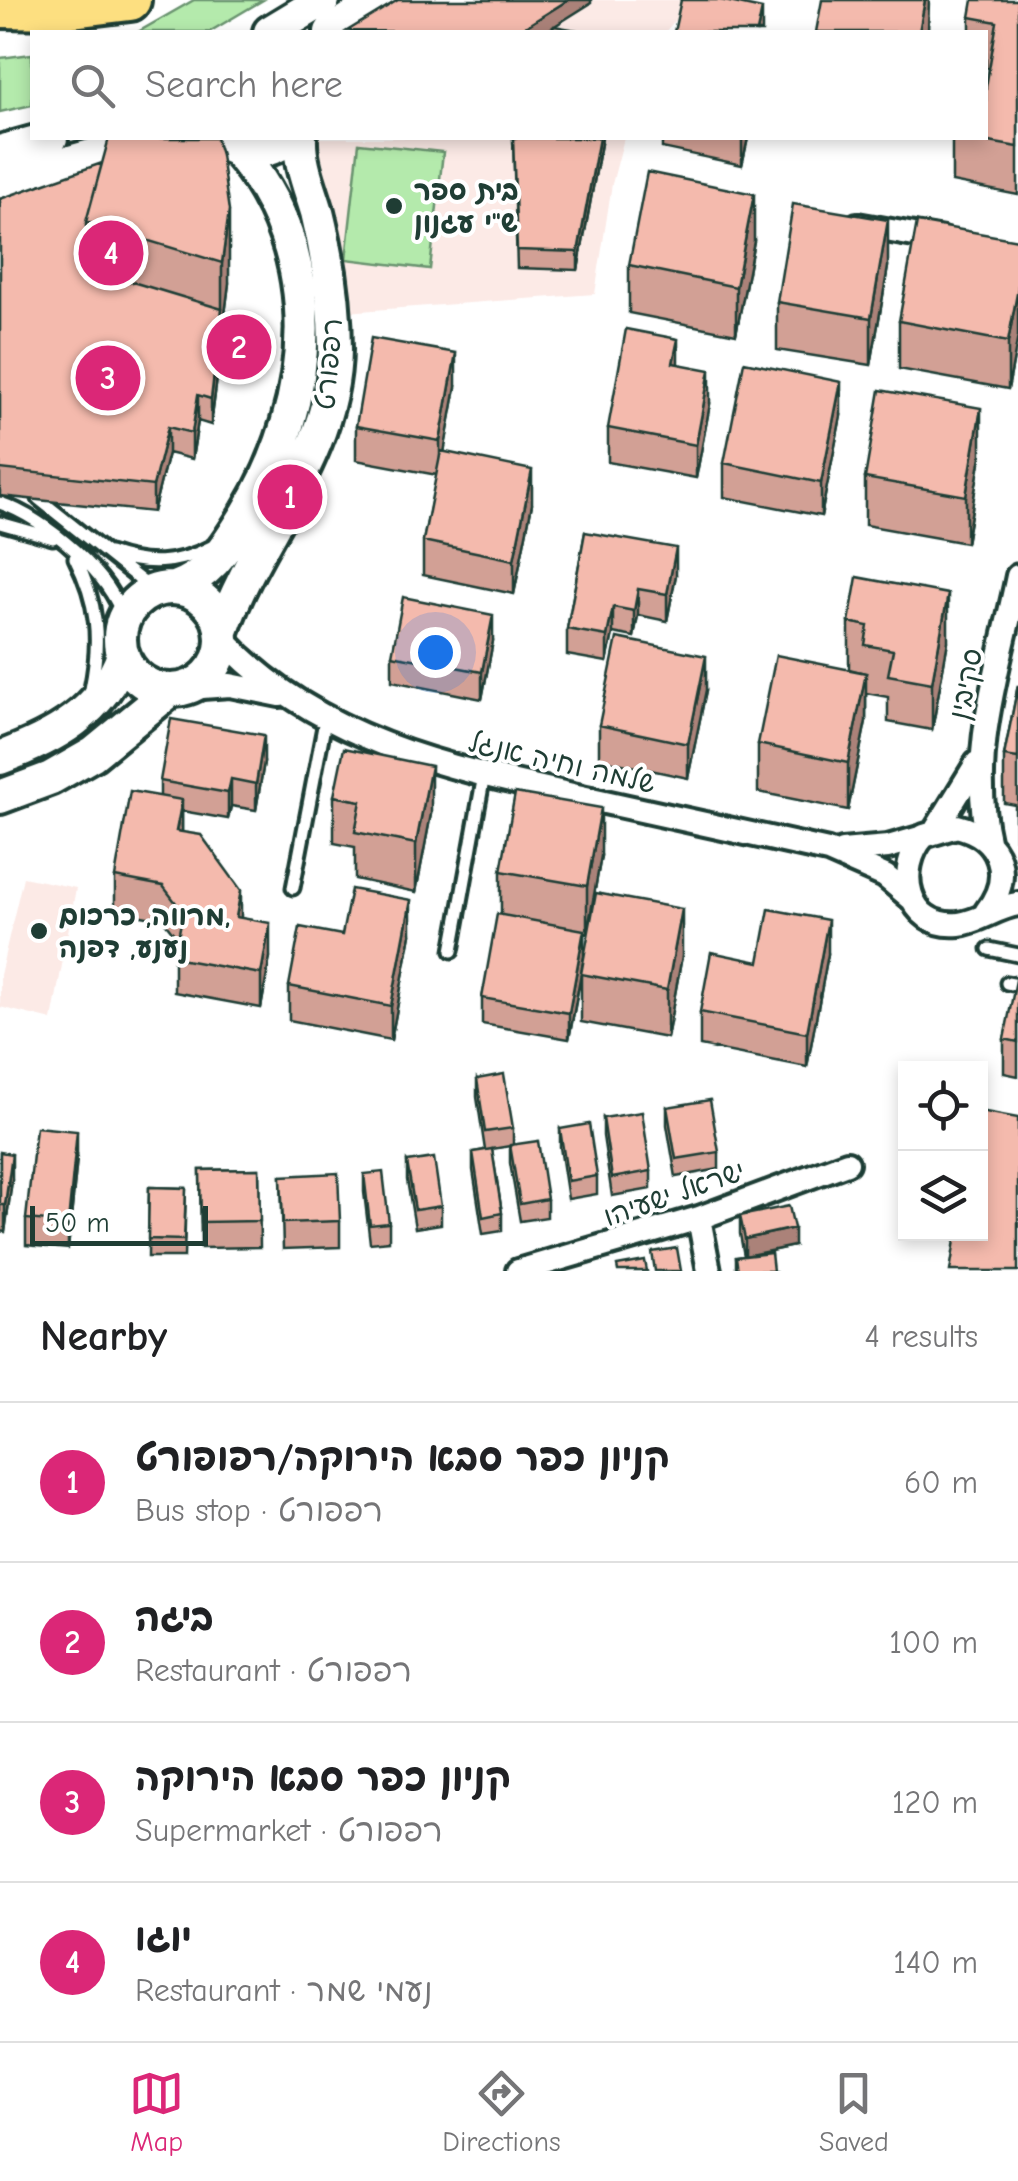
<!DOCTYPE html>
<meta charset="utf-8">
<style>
body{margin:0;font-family:"Comic Neue","Playpen Sans Hebrew",sans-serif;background:#f2f2f2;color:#202124}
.controls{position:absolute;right:30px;bottom:30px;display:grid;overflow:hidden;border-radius:0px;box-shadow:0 5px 15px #0003}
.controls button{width:90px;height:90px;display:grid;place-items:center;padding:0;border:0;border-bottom:2px solid #e0e0e0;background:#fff;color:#202124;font:50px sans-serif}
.scale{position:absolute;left:30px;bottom:25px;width:178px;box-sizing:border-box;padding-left:10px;border:5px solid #1f3d34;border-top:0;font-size:28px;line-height:35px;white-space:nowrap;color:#1f3d34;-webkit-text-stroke:8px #fff;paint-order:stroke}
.you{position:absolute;left:435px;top:652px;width:35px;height:35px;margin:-25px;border:8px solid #fff;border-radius:50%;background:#1a73e8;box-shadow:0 0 0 15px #1a73e833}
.badge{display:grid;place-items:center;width:65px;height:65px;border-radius:50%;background:#db2777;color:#fff;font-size:32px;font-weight:700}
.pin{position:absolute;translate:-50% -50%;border:5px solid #fff;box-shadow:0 2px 10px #0006}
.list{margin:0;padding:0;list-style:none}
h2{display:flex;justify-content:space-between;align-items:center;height:130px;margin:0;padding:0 40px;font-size:42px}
h2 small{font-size:32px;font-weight:400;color:#757577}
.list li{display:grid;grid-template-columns:65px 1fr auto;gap:30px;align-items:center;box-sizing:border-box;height:160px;padding:0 40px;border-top:2px solid #e0e0e0}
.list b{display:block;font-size:38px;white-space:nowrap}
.list p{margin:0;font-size:32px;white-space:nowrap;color:#757577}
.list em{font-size:32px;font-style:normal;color:#757577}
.icon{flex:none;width:55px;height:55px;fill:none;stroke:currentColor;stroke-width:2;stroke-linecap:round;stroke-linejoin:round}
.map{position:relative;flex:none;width:1018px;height:1271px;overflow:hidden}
.search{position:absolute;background:#fff;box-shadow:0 5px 15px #0003;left:30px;right:30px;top:30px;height:110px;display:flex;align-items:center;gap:25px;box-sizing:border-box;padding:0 35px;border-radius:0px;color:#757577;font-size:38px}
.sheet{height:770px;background:#fff}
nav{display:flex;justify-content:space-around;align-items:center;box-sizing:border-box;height:140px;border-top:2px solid #e0e0e0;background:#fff;font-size:28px;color:#757577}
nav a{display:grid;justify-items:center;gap:5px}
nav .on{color:#db2777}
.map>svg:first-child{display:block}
.built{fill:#fceae6}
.green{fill:#b4eaac;stroke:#6a9470;stroke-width:2.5}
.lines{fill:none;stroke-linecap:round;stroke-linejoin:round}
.lane-casing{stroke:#1f3d34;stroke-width:19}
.street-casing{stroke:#1f3d34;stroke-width:30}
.secondary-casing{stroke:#1f3d34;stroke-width:40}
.highway-casing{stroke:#1f3d34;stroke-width:48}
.lane{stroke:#fff;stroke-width:11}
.street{stroke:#fff;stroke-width:22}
.secondary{stroke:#fff;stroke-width:32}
.highway{stroke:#fddf80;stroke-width:40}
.wall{fill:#d2a095;stroke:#1f3d34;stroke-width:2.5}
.shaded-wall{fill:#ab8279;stroke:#1f3d34;stroke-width:2.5}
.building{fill:#f4baad;stroke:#1f3d34;stroke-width:2.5}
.poi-dot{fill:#1f3d34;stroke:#fff;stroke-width:4}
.labels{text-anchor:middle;stroke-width:8;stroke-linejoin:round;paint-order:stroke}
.poi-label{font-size:28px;font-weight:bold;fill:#1f3d34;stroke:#fff;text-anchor:start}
.street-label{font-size:28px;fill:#1f3d34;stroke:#fff}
</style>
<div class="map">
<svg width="1018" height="1271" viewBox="0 0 1018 1271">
<rect width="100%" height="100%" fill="#fff"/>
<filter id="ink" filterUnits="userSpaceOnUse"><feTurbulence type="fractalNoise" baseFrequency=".01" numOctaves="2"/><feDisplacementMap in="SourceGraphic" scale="20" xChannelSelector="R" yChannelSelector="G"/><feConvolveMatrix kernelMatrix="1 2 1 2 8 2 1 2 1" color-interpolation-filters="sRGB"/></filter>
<g filter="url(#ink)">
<path class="built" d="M403,0H701L684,10L665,32H354Z
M317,138H624L612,184L595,294L346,312Z
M23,877L76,888L52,1020L0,1007V975Z"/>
<path class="green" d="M194,0H263L209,32H138Z
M32,54V105L0,112V58Z
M359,143L443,152L430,269L346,259Z"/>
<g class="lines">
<defs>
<path id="lane" d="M39,499L154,591
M0,503C45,518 113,575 124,621
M0,523L53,538
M109,553C145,566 177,565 211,547
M75,558C98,603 101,640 91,689
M293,888L326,716
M989,949L1018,955
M452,951L484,775
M1007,983L1018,985"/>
<path id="street" d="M857,225L943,240
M222,638C318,743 458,770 591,799C670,816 749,834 828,851L885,876L911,898
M188,688L230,685L280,695
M935,831L977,763
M988,840C968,753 1001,661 1018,576
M842,851L888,847L923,837
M986,912C1014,877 1002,837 957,826L924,836C895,868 906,929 959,924C979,922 997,907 1018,904
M699,1218L709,1271
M518,1271L699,1218L847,1163"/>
<path id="secondary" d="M270,32L323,0
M331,32L379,0
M215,138C239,157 266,155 290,138
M0,152L51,138
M0,182L155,138
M174,588C212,574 226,547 247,514C316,401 327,254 237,150
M120 639a51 51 0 1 1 102 0a51 51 0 1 1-102 0Z
M222,631C255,535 334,456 335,349C335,302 328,257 317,212C310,188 299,163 300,138
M0,758C54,738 103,712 123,655
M0,797L51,778L93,754L171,690"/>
<path id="highway" d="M0,7L64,8L130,0"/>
</defs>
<use href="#lane" class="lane-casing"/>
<use href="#street" class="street-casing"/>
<use href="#secondary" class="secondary-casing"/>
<use href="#highway" class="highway-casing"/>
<use href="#lane" class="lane"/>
<use href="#street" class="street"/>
<use href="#secondary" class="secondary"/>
<use href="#highway" class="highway"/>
</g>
<path class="wall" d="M1018,0V195L952,182V138H986L989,68L986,67V32H970V17Z
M216,138L229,283L211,425L198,421L192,459L168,453L153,512L0,496V199Z
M513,138H602L578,270L517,268Z
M662,138H748L742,165L662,148Z
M1018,240V336L1008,389L899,369V321Z
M754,241L736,334L629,313V265Z
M888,267L871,365L777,350V302Z
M456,387L444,451L532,504L514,594L423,575V541L437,475L356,460V426Z
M710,404L696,478L608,462V428Z
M841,416L821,516L724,497V463Z
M981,456L966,543L865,525V478Z
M585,532L676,575L667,621L638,615L634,637L613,633L607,662L567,655V629Z
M849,622L948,641L932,730L888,722V697L866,693V721L848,810L758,792V744L865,673L849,669Z
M493,641L482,699L392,681V655Z
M1018,685V840L1015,839V805L1004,803V756Z
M706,690L688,778L599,759V725Z
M264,762L256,810L231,806L228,819L182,811V832L241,918L270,957L261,1008L174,992V958L178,939L163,920L115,911V877L160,796V781Z
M334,796L431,814L416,892L355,879V847L334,843Z
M601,856L587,934L584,933V956H682L667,1038L581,1022V975L569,1039L482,1024V998L501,915V871Z
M411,934L391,1040L289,1020V986L342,935Z
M828,954L807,1067L700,1046V1012L759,962Z
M1018,981V1076L1004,1073V1039Z
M477,1079L513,1128V1145L547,1199V1217L520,1221L510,1163V1146L492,1149L502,1213V1231L483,1234L473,1170V1152L485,1150L477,1097Z
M667,1107L719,1152V1169L676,1177L667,1125Z
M603,1118L651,1171V1189L612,1196L603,1136Z
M560,1129L597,1176V1194L568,1199L560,1147Z
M0,1152L12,1180L5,1232L0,1231Z
M77,1157L68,1249L26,1245V1219Z
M407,1162L441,1206V1224L415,1228L407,1180Z
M259,1169L260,1247L201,1248L200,1170Z
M364,1174L389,1223V1241L370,1243L364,1192Z
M281,1176L340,1221V1247L283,1249Z
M149,1187L186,1188L184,1257H148Z
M740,1216L794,1246L747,1256L773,1271H736V1257L744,1256L740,1234Z"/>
<path class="shaded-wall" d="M568,0H591V3L545,32H517Z
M925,0H929L928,32H919Z
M762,9V32H757Z
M599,138H602L578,270V252Z
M742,138H748L742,165Z
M754,194V241L736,334V287Z
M229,211V283L211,425V399L222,309V263Z
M888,220V267L871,365V318Z
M1018,288V336L1008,389V342Z
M678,339V373L673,363Z
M456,353V387L440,475V441Z
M710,370V404L696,478V445Z
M841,382V416L821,516V483Z
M198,395V421L192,459V433Z
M981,408V456L966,543V496Z
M168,427V453L153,512V486Z
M532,470V504L514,594V560Z
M676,548V575L667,621V594Z
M638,589V615L634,637V611Z
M948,594V641L932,730V683Z
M613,607V633L607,662V636Z
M493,615V641L482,699V672Z
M706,656V690L688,778V744Z
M866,673V721L848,810V763Z
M264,735V762L256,810V784Z
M431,766V814L416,892V844Z
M231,779V806L228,819V793Z
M182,800V834L176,831Z
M601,808V856L587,934V886Z
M241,890V924L236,917Z
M411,900V934L391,1040V1006Z
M682,909V956L667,1038V990Z
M828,920V954L807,1067V1033Z
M270,923V957L261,1008V974Z
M584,930V956L569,1039V1013Z
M77,1131V1157L68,1249V1223Z
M12,1154V1180L5,1232V1205Z
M794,1228V1246L745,1256V1239Z"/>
<path class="building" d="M398,0H568L517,32L347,31Z
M681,0H720L762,9L757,32H674Z
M822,0H925L919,32H816Z
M973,0H1018V147L966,138H986V87L997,22L970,17Z
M554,26L588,32H552Z
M109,138H216L221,155L229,211L222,263L86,222Z
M513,138H599L578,252L517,250Z
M102,163L86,222V268L222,309L211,399L198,395L192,433L168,427L153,486L0,469V199Z
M647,172L754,194L736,287L629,265Z
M793,204L888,220L871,318L777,302Z
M917,222L1018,240V288L1008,342L899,321Z
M626,329L678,339L673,363L710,370L696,445L608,428Z
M371,338L456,353L440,441L356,426Z
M744,362L841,382L821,483L724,463Z
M880,390L981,408L966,496L865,478Z
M441,451L532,470L514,560L423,541Z
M585,532L676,548L667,594L638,589L634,611L613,607L607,636L567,629Z
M857,577L948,594L932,683L888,675L893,650L865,645L868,626L849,622Z
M403,597L493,615L482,672L392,655Z
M617,638L706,656L688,744L599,725Z
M776,655L866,673L848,763L758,744Z
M1018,685V758L1004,756Z
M171,719L264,735L256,784L231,779L228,793L160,781Z
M344,748L431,766L416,844L355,832L361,801L334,796Z
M130,791L182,800L176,831L201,835L241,890L236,917L270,923L261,974L174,958L183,912L163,886L115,877Z
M515,793L601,808L587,886L501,871Z
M351,889L411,900L391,1006L289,986L300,927L342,935Z
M596,893L682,909L667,990L581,974Z
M769,909L828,920L807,1033L700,1012L711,952L759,962Z
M497,914L584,930L569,1013L482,998Z
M1016,980L1018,981V1042L1004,1039Z
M504,1074L513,1128L485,1132L477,1079Z
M710,1100L719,1152L676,1159L667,1107Z
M980,1111L1018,1118V1271H950L956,1234H980Z
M642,1112L651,1171L612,1178L603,1118Z
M589,1124L597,1176L568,1181L560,1129Z
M36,1127L77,1131L68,1223L26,1219Z
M538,1141L547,1199L520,1204L510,1145Z
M492,1149L502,1213L483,1217L473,1152Z
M0,1152L12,1154L5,1205H0Z
M434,1158L441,1206L415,1210L407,1162Z
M259,1169L260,1221L201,1222L200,1170Z
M383,1172L389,1223L370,1225L364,1174Z
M338,1173L340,1221L283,1223L281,1176Z
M149,1187L186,1188L184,1240L148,1239Z
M789,1206L794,1228L745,1239L740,1216Z
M677,1248L681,1271H655L652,1252Z
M771,1253L773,1271H738L736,1257Z
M645,1261L647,1271H618L617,1266Z"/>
</g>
<g class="poi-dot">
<circle cx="394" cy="206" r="10"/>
<circle cx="39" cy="931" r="10"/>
</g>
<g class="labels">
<g class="poi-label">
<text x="414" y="200">בית ספר<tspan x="414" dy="32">ש"י עגנון</tspan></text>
<text x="59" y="925">מרווה, כרכום,<tspan x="59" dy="32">נענע, דפנה</tspan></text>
</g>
<g class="street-label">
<text transform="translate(328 364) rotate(-85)" y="10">רפפורט</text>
<text transform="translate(965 684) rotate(-78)" y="10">סקיבין</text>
<text transform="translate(562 762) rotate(13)" y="10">שלמה וחיה אנגל</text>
<text transform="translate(674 1193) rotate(-19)" y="10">ישראל ישעיהו</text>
</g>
</g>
</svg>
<div class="controls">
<button><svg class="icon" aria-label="locate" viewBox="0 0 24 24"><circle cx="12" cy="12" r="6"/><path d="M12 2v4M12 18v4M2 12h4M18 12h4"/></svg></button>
<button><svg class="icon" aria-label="layers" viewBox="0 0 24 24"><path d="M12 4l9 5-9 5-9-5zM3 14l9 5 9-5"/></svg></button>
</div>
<div class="scale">50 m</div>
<div class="you"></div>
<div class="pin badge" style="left:290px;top:497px">1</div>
<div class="pin badge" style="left:239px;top:347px">2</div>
<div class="pin badge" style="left:108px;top:378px">3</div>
<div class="pin badge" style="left:111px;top:253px">4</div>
<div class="search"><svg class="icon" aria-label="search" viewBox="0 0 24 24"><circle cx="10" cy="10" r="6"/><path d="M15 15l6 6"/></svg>Search here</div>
</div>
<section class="sheet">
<h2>Nearby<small>4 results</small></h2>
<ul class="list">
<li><span class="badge">1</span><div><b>קניון כפר סבא הירוקה/רפופורט</b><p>Bus stop · רפפורט</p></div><em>60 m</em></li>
<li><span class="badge">2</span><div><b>ביגה</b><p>Restaurant · רפפורט</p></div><em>100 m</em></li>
<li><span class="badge">3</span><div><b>קניון כפר סבא הירוקה</b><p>Supermarket · רפפורט</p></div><em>120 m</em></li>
<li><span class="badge">4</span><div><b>יוגו</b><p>Restaurant · נעמי שמר</p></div><em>140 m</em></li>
</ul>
</section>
<nav>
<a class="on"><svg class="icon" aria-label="map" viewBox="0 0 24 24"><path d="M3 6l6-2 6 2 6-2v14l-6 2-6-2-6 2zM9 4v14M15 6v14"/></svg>Map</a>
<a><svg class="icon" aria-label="directions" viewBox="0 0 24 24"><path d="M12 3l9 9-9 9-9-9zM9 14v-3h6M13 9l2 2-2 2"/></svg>Directions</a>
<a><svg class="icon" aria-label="saved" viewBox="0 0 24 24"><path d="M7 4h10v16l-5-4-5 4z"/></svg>Saved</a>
</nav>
